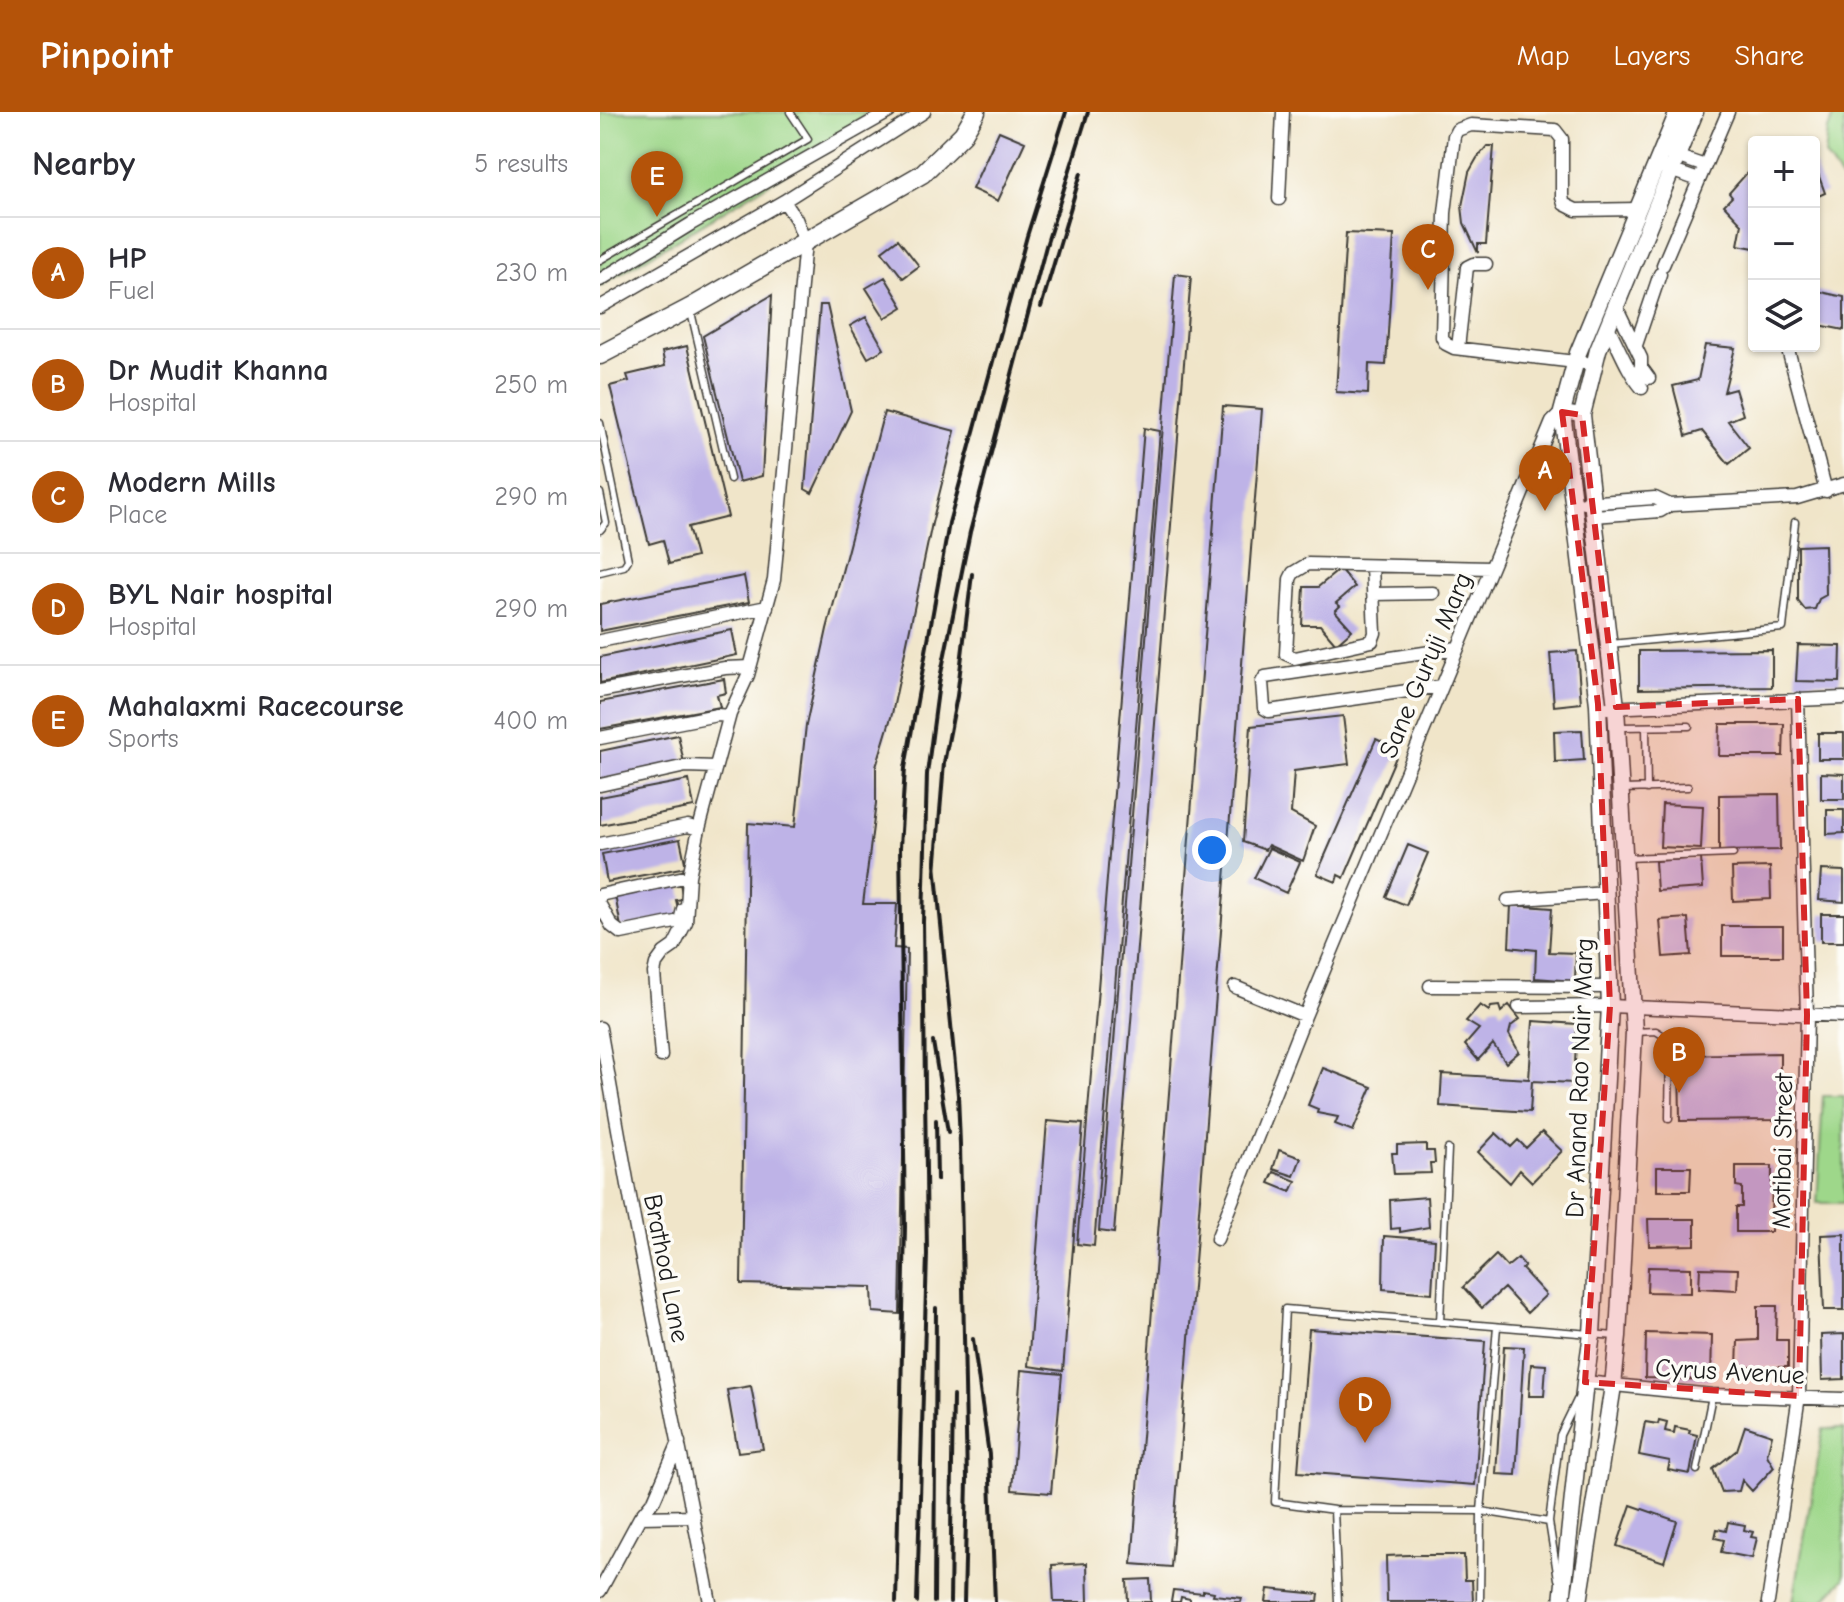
<!DOCTYPE html>
<meta charset="utf-8">
<style>
body{margin:0;font-family:"Comic Neue",sans-serif;background:#f2f2f3;color:#2b2b33}
.controls{position:absolute;right:24px;top:24px;display:grid;overflow:hidden;border-radius:8px;box-shadow:0 2px 6px #0004}
.controls button{width:72px;height:72px;display:grid;place-items:center;padding:0;border:0;border-bottom:2px solid #e1e1e2;background:#fff;color:#2b2b33;font:40px sans-serif}
.you{position:absolute;left:612px;top:738px;width:28px;height:28px;margin:-20px;border:6px solid #fff;border-radius:50%;background:#1a73e8;box-shadow:0 0 0 12px #1a73e833}
.badge{display:grid;place-items:center;width:52px;height:52px;border-radius:50%;background:#b45309;color:#fff;font-size:26px;font-weight:700}
.pin{position:absolute;translate:-50% -66px;filter:drop-shadow(0 2px 4px #0008)}
.pin::after{content:'';position:absolute;top:42px;width:28px;height:24px;background:inherit;clip-path:polygon(0 0,100% 0,50% 100%)}
.list{margin:0;padding:0;list-style:none}
h2{display:flex;justify-content:space-between;align-items:center;height:104px;margin:0;padding:0 32px;font-size:34px}
h2 small{font-size:26px;font-weight:400;color:#7c7c81}
.list li{display:grid;grid-template-columns:52px 1fr auto;gap:24px;align-items:center;box-sizing:border-box;height:112px;padding:0 32px;border-top:2px solid #e1e1e2}
.list b{display:block;font-size:30px;white-space:nowrap}
.list p{margin:0;font-size:26px;white-space:nowrap;color:#7c7c81}
.list em{font-size:26px;font-style:normal;color:#7c7c81}
.icon{flex:none;width:44px;height:44px;fill:none;stroke:currentColor;stroke-width:2;stroke-linecap:round;stroke-linejoin:round}
.map{position:relative;flex:none;width:1244px;height:1490px;overflow:hidden}
header{display:flex;align-items:center;gap:48px;box-sizing:border-box;height:112px;padding:0 40px;background:#b45309;color:#fff}
header strong{font-size:38px}
nav{display:flex;gap:44px;margin-inline-start:auto;font-size:28px}
main{display:flex}
aside{flex:1;background:#fff}
.map>svg:first-child{display:block}
.green{fill:#9ed78a;stroke:#5d7a53;stroke-width:2}
.building{fill:#beb3e7}
.lines{fill:none;stroke-linecap:round;stroke-linejoin:round}
.lane-casing{stroke:#3c3a36;stroke-width:9}
.street-casing{stroke:#3c3a36;stroke-width:15}
.secondary-casing{stroke:#3c3a36;stroke-width:19}
.primary-casing{stroke:#3c3a36;stroke-width:21}
.lane{stroke:#fff;stroke-width:6}
.street{stroke:#fff;stroke-width:12}
.secondary{stroke:#fff;stroke-width:16}
.primary{stroke:#fff;stroke-width:18}
.rail{stroke:#1c1c1c;stroke-width:4}
.marked{fill:#d62828;fill-opacity:0.2;stroke:#d62828;stroke-width:6;stroke-dasharray:16 10;stroke-linejoin:round}
.labels{text-anchor:middle;stroke-width:7;stroke-linejoin:round;paint-order:stroke}
.street-label{font-size:26px;fill:#1c1c1c;stroke:#fdfcf7}
</style>
<header>
<strong>Pinpoint</strong>
<nav><a>Map</a><a>Layers</a><a>Share</a></nav>
</header>
<main>
<aside>
<h2>Nearby<small>5 results</small></h2>
<ul class="list">
<li><span class="badge">A</span><div><b>HP</b><p>Fuel</p></div><em>230 m</em></li>
<li><span class="badge">B</span><div><b>Dr Mudit Khanna</b><p>Hospital</p></div><em>250 m</em></li>
<li><span class="badge">C</span><div><b>Modern Mills</b><p>Place</p></div><em>290 m</em></li>
<li><span class="badge">D</span><div><b>BYL Nair hospital</b><p>Hospital</p></div><em>290 m</em></li>
<li><span class="badge">E</span><div><b>Mahalaxmi Racecourse</b><p>Sports</p></div><em>400 m</em></li>
</ul>
</aside>
<div class="map">
<svg width="1244" height="1490" viewBox="0 0 1244 1490">
<rect width="100%" height="100%" fill="#fdfcf7"/>
<filter id="ink" filterUnits="userSpaceOnUse"><feTurbulence type="fractalNoise" baseFrequency=".0125" numOctaves="2"/><feDisplacementMap in="SourceGraphic" scale="16" xChannelSelector="R" yChannelSelector="G"/><feConvolveMatrix kernelMatrix="1 2 1 2 8 2 1 2 1" color-interpolation-filters="sRGB"/></filter>
<filter id="wash" filterUnits="userSpaceOnUse"><feTurbulence type="fractalNoise" baseFrequency=".006" numOctaves="4" result="noise"/><feDisplacementMap in="SourceGraphic" scale="32" xChannelSelector="R" yChannelSelector="G"/><feGaussianBlur stdDeviation="1.8" result="paint"/><feColorMatrix in="noise" values="0 0 0 0 0 0 0 0 0 0 0 0 0 0 0 0 0 1.4 0 .05"/><feComposite in="paint" operator="in"/></filter>
<g filter="url(#wash)">
<rect width="100%" height="100%" fill="#f0e5c9"/>
<path class="green" d="M0,0H268L229,35L0,174Z
M1235,0H1244V71L1225,44L1228,18Z
M1223,984H1244V1091H1217Z
M1223,1317H1244V1467L1222,1490H1193Z"/>
<g id="blocks">
<path class="building" d="M399,19L425,30L398,89L372,77Z
M887,34H894L886,132H878V141L864,111L862,94L869,60L877,46Z
M1214,51L1225,81L1214,86Z
M1154,53V136L1138,133L1142,112L1124,93L1132,85L1129,81Z
M746,121L794,123L786,253L769,252L768,282L736,280Z
M298,127L319,154L303,166L282,139Z
M575,162L591,164L514,1121L499,1119Z
M285,165L303,195L285,206L266,176Z
M1217,179L1244,185V218L1214,212Z
M172,183L162,364L139,370L103,224Z
M220,193H227L251,299L212,381L205,377Z
M266,205L284,237L268,246L250,214Z
M1105,233L1135,236L1124,280L1135,277L1143,303L1128,309L1149,336L1129,352L1102,319L1086,324L1073,274L1098,268Z
M87,234L128,405L88,415L96,445L69,452L63,428L49,432L10,274L29,269L27,263L65,254L62,240Z
M623,294L662,297L571,1455L532,1452Z
M284,300L355,319L332,411L292,602L276,655V691L263,792H297L294,836L307,837L300,1202L273,1200L272,1175L141,1172L148,711L195,715L206,613L227,517Z
M544,316L560,319L494,1134L477,1132Z
M1225,433L1226,483L1219,487L1215,497L1205,498L1198,489V434Z
M740,457L755,475L736,491L740,494L735,499L752,518L736,532L720,513H702L704,475H718Z
M144,464L149,490L0,519V492Z
M132,518L137,543L0,571V545Z
M1198,533L1241,534L1240,570L1196,569Z
M1172,538V575L1039,577V539Z
M977,539L981,591L954,594L950,541Z
M124,567L126,581L117,583L120,595L0,617V590Z
M743,604L749,652L694,659L691,701L715,714L703,749L668,733L665,738L643,730L651,614Z
M1120,612H1184L1183,644H1119Z
M982,618L984,648L955,650L954,619Z
M1218,621H1244V647H1218Z
M78,623L84,651L0,668V639Z
M776,627L799,638L744,766L738,763L736,770L717,762Z
M1221,661L1244,662V687H1221Z
M89,668L94,695L0,713V685Z
M1179,682L1180,738L1119,739V683Z
M1062,692L1103,694L1101,737L1060,735Z
M1227,698H1244V721L1227,722Z
M80,727L86,755L7,770L2,742Z
M808,733L828,741L806,793L786,785Z
M669,736L700,750L686,781L654,766Z
M1101,746L1103,776L1057,779L1055,749Z
M1170,755L1171,787L1133,789L1132,756Z
M1221,758L1244,759V790L1219,788Z
M80,771L83,787L76,788L80,804L21,815L15,783Z
M911,793L952,796L949,840L976,841L975,869L935,866L936,838L909,835Z
M1221,802H1244V830H1221Z
M1088,806L1091,843L1063,845L1060,808Z
M1122,814H1183V844H1122Z
M880,893L889,899L891,895L899,894L901,900L909,893L920,907L911,914L909,922L919,940L906,951L893,932L878,948L865,933L879,917L866,909Z
M933,909L977,912L974,971L932,969L930,1000L840,994L842,962L929,967Z
M1180,941V1008L1080,1009L1079,943Z
M723,956L772,975L753,1019L735,1012L738,1005L717,1001L718,997L708,993Z
M447,1009L483,1012L463,1259L428,1254Z
M942,1020L962,1039L932,1070L920,1058L910,1071L878,1040L896,1021L911,1035L918,1028L926,1036Z
M826,1032V1039H834L835,1051H830L831,1061L794,1062L792,1041H797V1033Z
M679,1038L701,1046L694,1064L673,1057Z
M1136,1054H1172L1171,1120H1136V1095H1142V1075L1136,1074Z
M1057,1055H1091L1090,1079H1057Z
M674,1060L696,1069L691,1080L669,1071Z
M827,1085L829,1115L800,1120V1116L791,1117L790,1088Z
M1048,1107H1095V1133L1049,1134Z
M1244,1122V1198H1224L1221,1123Z
M784,1124L835,1128L832,1181L783,1177Z
M896,1143L907,1155L918,1146L925,1154L922,1157L946,1183L927,1201L904,1176L882,1196L863,1175Z
M1048,1155L1091,1156V1181L1047,1180Z
M1100,1156L1138,1157L1137,1178L1099,1176Z
M1158,1194H1177L1176,1228H1188V1255H1137L1138,1229L1158,1228Z
M709,1217L885,1229L875,1373L698,1360Z
M1046,1221L1112,1223L1111,1268L1045,1266Z
M1244,1222V1267L1222,1268L1221,1223Z
M904,1234L924,1235L916,1363L896,1362Z
M931,1252L946,1253L944,1284H929Z
M421,1258L462,1262L451,1381L412,1378Z
M151,1274L163,1337L138,1340L127,1278Z
M1059,1308L1067,1310L1065,1319L1074,1321L1075,1315L1090,1318L1089,1321L1097,1323L1090,1362L1068,1358L1070,1349L1039,1343L1045,1310L1058,1312Z
M1145,1314L1172,1323L1167,1343L1174,1355L1152,1379L1142,1368L1139,1379L1122,1380L1113,1357L1137,1338Z
M1031,1393L1077,1409L1064,1450L1017,1434Z
M1128,1410L1145,1413L1144,1418L1153,1420L1151,1425L1157,1426L1152,1446L1121,1440L1124,1428L1115,1426L1117,1417L1126,1419Z
M809,1443H864L865,1468H872L873,1490H787L786,1444Z
M487,1451L488,1490H454L452,1453Z
M550,1467L551,1490H528L527,1468Z
M668,1477L719,1482L718,1490H666Z
M573,1478L603,1481V1478L614,1480L613,1483L642,1486L641,1490H590V1487L581,1485L580,1490H571Z"/>
</g>
</g>
<g filter="url(#ink)">
<use href="#blocks" fill-opacity="0" stroke="#3c3a36" stroke-width="2"/>
<g class="lines">
<defs>
<path id="lane" d="M0,148L208,27L190,0
M91,200L130,367
M0,311L28,448L24,454L0,460
M0,381L6,411L0,418
M1010,532L1183,516L1195,410
M1020,615L1089,614
M1046,615L1047,677
M1024,677L1088,675
M1026,746L1133,742
M1034,920L1056,919L1070,928L1069,1006
M840,1210L848,1037
M897,1215L881,1399L734,1398L675,1390L685,1197L1015,1224
M1097,1358L1112,1284
M734,1398L738,1490
M958,1467L949,1410L960,1323L977,1288
M880,1490L881,1399L949,1410"/>
<path id="street" d="M1070,42L1105,54
M1064,56L1099,68
M679,87L683,0
M1063,153L1128,0
M0,168L91,112L289,0
M1016,194L1041,246V255L1049,266
M0,195L184,89L324,0
M1008,215C1019,235 1027,259 1042,276
M1036,233L1060,162
M1187,234L1226,379
M858,236L867,155L873,152H886
M984,251L854,236L846,232L842,225L845,101L854,24L857,18L871,13L955,18L962,27V85L964,92L976,98L1038,97
M984,391L1055,386L1070,393
M994,404L1060,399L1070,393L1197,386L1244,372
M772,454L775,521L772,529L695,546L686,542L690,467L693,461L708,452L891,456
M773,482L833,481
M0,529L167,495
M842,574L669,599L664,596L662,570L665,565L857,536
M0,579L125,556L150,555
M1007,596L1244,586
M0,626L117,603L129,604
M0,673L86,654L115,655
M0,732L88,714L99,717
M0,783L89,764
M908,788L1006,781
M0,793L12,814L21,821L80,809L83,797
M830,874L1010,875
M635,875L705,904
M919,895L1010,894L1244,904
M0,916L34,1107L110,1490
M61,944L54,861L56,852L64,841L74,834L86,810L89,764L99,717L130,602L148,563L174,468L205,130L196,107L184,89
M617,1127L705,904L952,310L962,300L982,303
M985,1270L1112,1283L1244,1287
M40,1405L54,1388L79,1330
M0,1479L40,1405L94,1404
M1168,1490L1199,1284L1207,903L1198,587"/>
<path id="secondary" d="M962,1490L985,1270L992,1222L1010,894L998,592L962,300L978,241L1078,0
M979,1490L1013,1274L1018,1224L1034,920L1016,595L982,303L998,238L1095,0"/>
<path id="primary" d="M0,243L90,196L322,62L363,22L376,0"/>
</defs>
<use href="#lane" class="lane-casing"/>
<use href="#street" class="street-casing"/>
<use href="#secondary" class="secondary-casing"/>
<use href="#primary" class="primary-casing"/>
<use href="#lane" class="lane"/>
<use href="#street" class="street"/>
<use href="#secondary" class="secondary"/>
<use href="#primary" class="primary"/>
<path class="rail" d="M441,195L481,61
M335,752L358,983L360,1032L367,1368L364,1490
M335,760L344,651L357,584L372,462
M333,930L348,1020
M336,1008L337,1068
M373,1227L389,1343L395,1490
M296,1490L305,1115L300,735L305,656L349,411L427,124L466,0
M317,1490L327,1142L323,810L327,662L339,571L370,420L446,134L488,0
M334,1490L336,1196
M350,1490L353,1284"/>
</g>
</g>
<path class="marked" d="M962,300L982,303L1016,595L1198,587L1207,903L1199,1284L985,1270L1010,894L998,592Z"/>
<g class="labels">
<g class="street-label">
<text transform="translate(825 553) rotate(-67)" y="9">Sane Guruji Marg</text>
<text transform="translate(979 966) rotate(-88)" y="9">Dr Anand Rao Nair Marg</text>
<text transform="translate(1182 1039) rotate(-89)" y="9">Motibai Street</text>
<text transform="translate(67 1156) rotate(79)" y="9">Brathod Lane</text>
<text transform="translate(1130 1259) rotate(3)" y="9">Cyrus Avenue</text>
</g>
</g>
</svg>
<div class="controls">
<button>+</button>
<button>−</button>
<button><svg class="icon" aria-label="layers" viewBox="0 0 24 24"><path d="M12 4l9 5-9 5-9-5zM3 14l9 5 9-5"/></svg></button>
</div>
<div class="you"></div>
<div class="pin badge" style="left:945px;top:399px">A</div>
<div class="pin badge" style="left:1079px;top:981px">B</div>
<div class="pin badge" style="left:828px;top:178px">C</div>
<div class="pin badge" style="left:765px;top:1331px">D</div>
<div class="pin badge" style="left:57px;top:105px">E</div>
</div>
</main>
